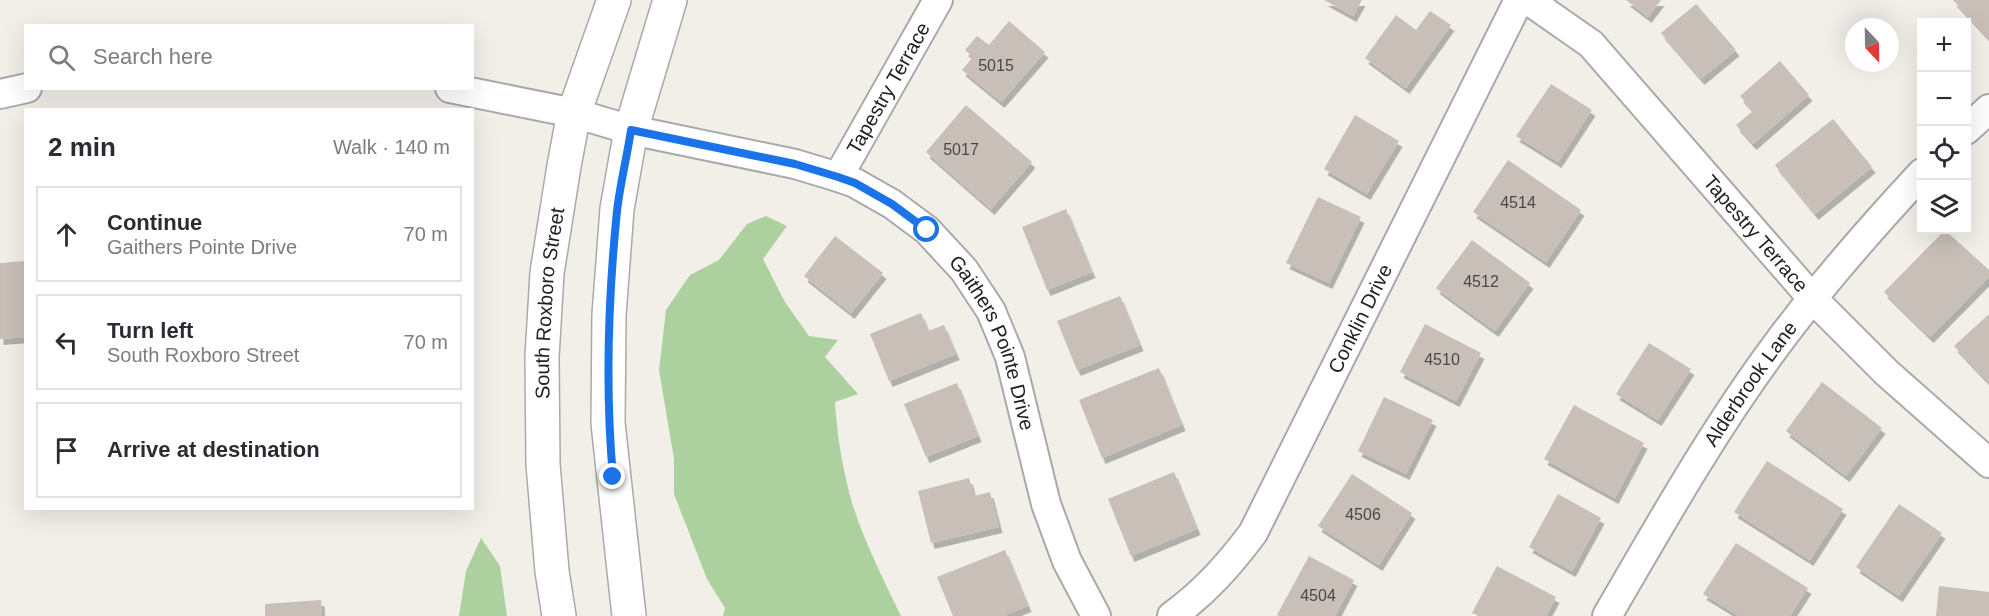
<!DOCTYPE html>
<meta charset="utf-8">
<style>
body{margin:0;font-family:Arial,sans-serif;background:#f7f7f7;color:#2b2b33}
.controls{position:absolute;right:18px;top:18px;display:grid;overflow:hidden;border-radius:0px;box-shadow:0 6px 24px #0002}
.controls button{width:54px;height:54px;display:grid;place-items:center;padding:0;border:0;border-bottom:2px solid #e1e1e2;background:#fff;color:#2b2b33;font:30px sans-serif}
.compass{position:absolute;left:1845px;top:18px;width:54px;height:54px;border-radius:50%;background:#fff;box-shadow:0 6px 24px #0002;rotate:158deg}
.stop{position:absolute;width:18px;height:18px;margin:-14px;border:4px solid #1a73e8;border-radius:50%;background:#fff}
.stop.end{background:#1a73e8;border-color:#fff;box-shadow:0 2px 6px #0008}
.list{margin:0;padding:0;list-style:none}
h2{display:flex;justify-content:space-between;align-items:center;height:78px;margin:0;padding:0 24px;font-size:26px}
h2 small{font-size:20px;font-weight:400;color:#7c7c81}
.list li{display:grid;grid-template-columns:39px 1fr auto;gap:18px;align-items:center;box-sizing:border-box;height:96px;margin:0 12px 12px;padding:0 12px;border:2px solid #e1e1e2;border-radius:0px}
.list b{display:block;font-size:22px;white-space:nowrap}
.list p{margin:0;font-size:20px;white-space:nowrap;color:#7c7c81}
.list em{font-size:20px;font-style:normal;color:#7c7c81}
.icon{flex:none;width:33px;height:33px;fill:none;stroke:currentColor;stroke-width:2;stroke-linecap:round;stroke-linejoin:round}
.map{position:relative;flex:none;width:1989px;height:616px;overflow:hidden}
.search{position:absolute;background:#fff;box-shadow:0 6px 24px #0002;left:24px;top:24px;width:450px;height:66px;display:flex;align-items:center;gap:15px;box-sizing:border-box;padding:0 21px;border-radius:0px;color:#7c7c81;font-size:22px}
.panel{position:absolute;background:#fff;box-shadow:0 6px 24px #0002;left:24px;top:108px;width:450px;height:402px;border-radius:0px}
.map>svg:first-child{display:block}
.forest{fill:#add19e}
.building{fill:#c7bfb8;filter:url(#shadow)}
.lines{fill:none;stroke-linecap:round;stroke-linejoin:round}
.minor-casing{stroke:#a9a9a9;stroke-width:32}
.tertiary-casing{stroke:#a9a9a9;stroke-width:36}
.minor{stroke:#fff;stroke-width:28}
.tertiary{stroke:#fff;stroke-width:33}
.route{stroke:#1a73e8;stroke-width:8}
.labels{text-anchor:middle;stroke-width:4.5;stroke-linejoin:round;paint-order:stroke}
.number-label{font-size:16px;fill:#4b4948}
.street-label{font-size:20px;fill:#222;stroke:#fff}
</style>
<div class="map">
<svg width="1989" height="616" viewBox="0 0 1989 616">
<defs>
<filter id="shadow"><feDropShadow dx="3.5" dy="6" stdDeviation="0" flood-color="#0004"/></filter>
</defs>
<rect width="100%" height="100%" fill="#f2efe9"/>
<path class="forest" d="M766,216L787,226L763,259L785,302L809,336L838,340L825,357L858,394L835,402C837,436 843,473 853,506C865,543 884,581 901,616H723L725,608L707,579L674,494V459L659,370L666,310L690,275L719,260L747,224Z
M481,538L500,566L507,616H459L466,571Z"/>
<path class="building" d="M1324,0H1362L1353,16Z
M1626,0H1661L1648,17Z
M1953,0H1989V39Z
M1696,4L1736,50L1701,79L1661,33Z
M1430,11L1451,25L1406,88L1365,58L1396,15L1416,30Z
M1009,21L1045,52L1001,102L962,70L973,57L965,50L977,36L989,45Z
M1780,61L1809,95L1753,144L1736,125L1753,111L1740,96Z
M1551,84L1592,110L1558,162L1516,136Z
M966,105L1032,162L991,209L926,152Z
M1355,115L1399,141L1367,194L1324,169Z
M1833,119L1872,167L1815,214L1775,165Z
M1508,160L1581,210L1546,262L1473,212Z
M1318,197L1361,217L1329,283L1286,263Z
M1066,209L1092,272L1047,290L1022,227Z
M1945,230L1989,270V277L1930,337L1884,292Z
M835,236L883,273L851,313L804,276Z
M1472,240L1530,283L1495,331L1436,288Z
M26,261V337L0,339V263Z
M1120,296L1140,345L1077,370L1057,321Z
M921,313L928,331L944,325L956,354L889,381L870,334Z
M1989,314V383L1954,346Z
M1425,324L1481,353L1456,401L1400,372Z
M1649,343L1691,369L1658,420L1616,394Z
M1159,368L1182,425L1102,458L1079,400Z
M1822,382L1882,428L1846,476L1786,431Z
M957,383L978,436L926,457L904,404Z
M1384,397L1433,420L1406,474L1358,451Z
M1574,405L1644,443L1615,498L1544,459Z
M1767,461L1843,509L1810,560L1734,512Z
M1174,472L1197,529L1131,556L1108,499Z
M1352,474L1412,513L1379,565L1318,526Z
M969,478L974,496L990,492L999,527L931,543L918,491Z
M1558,494L1601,518L1572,571L1529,547Z
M1899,504L1942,533L1899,596L1856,567Z
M1736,543L1808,588L1790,616H1739L1703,594Z
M1005,550L1028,606L1003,616H953L937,577Z
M1309,556L1354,580L1335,616H1279L1277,615Z
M1497,566L1556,597L1546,616H1479L1472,613Z
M1939,586L1989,592V616H1936Z
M321,600L322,616H265V604Z"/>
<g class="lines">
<defs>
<g id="minor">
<path id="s1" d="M1528,0L1591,44L1812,298L1887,373L1989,463"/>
<path id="s2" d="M450,88L574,113L631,130L795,164L838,177L855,183L892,204L927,230L964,270L991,311L1010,357L1046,504L1067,561L1096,616"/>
<path d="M0,94L27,88"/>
<path d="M1966,130L1989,109"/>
<path id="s3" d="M838,177L938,0"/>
<path id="s4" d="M1172,616C1205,592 1229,565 1253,533L1519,0"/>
<path id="s5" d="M1607,616C1660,525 1712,432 1775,347C1820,286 1870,229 1922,173"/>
</g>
<g id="tertiary">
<path id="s6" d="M559,616L552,571L543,464L542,357L547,273L564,166L574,113L614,0"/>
<path d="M629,616L608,423L609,315L617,209L631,130L670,0"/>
</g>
</defs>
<use href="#minor" class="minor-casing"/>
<use href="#tertiary" class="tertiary-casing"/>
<use href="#minor" class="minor"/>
<use href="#tertiary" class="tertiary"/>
</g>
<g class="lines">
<path class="route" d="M613,477C605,388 608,300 617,211C620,184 627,157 631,130L795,164L838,177L855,183L892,204L927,230"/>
</g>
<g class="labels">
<g class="number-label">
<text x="996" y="71">5015</text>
<text x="961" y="155">5017</text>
<text x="1518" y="208">4514</text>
<text x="1481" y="287">4512</text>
<text x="1442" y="365">4510</text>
<text x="1363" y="520">4506</text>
<text x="1318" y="601">4504</text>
</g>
<g class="street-label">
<text dy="7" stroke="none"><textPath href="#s3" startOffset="102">Tapestry Terrace</textPath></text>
<text dy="7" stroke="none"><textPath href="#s1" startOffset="328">Tapestry Terrace</textPath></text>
<text dy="7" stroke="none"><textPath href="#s6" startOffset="314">South Roxboro Street</textPath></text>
<text dy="7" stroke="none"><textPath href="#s4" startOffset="356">Conklin Drive</textPath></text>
<text dy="7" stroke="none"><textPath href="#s2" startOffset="636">Gaithers Pointe Drive</textPath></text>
<text dy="7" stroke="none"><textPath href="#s5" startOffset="273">Alderbrook Lane</textPath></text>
</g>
</g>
</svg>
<div class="controls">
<button>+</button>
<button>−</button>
<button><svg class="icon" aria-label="locate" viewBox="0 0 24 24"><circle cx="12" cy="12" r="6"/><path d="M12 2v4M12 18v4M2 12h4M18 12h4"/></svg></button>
<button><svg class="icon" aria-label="layers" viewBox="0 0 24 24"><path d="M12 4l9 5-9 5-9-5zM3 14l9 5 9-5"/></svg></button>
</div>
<svg class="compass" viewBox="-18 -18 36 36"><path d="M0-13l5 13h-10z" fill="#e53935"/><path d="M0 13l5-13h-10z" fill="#7c7c81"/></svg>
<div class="stop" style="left:927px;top:230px"></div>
<div class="stop end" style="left:613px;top:477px"></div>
<div class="search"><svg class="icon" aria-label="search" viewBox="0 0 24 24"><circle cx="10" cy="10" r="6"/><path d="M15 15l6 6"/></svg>Search here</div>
<section class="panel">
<h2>2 min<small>Walk · 140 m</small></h2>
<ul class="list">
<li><svg class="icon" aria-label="ahead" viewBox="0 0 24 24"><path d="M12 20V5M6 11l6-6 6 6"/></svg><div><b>Continue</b><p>Gaithers Pointe Drive</p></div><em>70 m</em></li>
<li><svg class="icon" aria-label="left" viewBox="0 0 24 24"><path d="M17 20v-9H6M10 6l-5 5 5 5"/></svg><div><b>Turn left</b><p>South Roxboro Street</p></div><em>70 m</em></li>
<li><svg class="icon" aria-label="arrive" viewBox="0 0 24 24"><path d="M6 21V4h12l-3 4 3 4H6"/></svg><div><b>Arrive at destination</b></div></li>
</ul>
</section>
</div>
